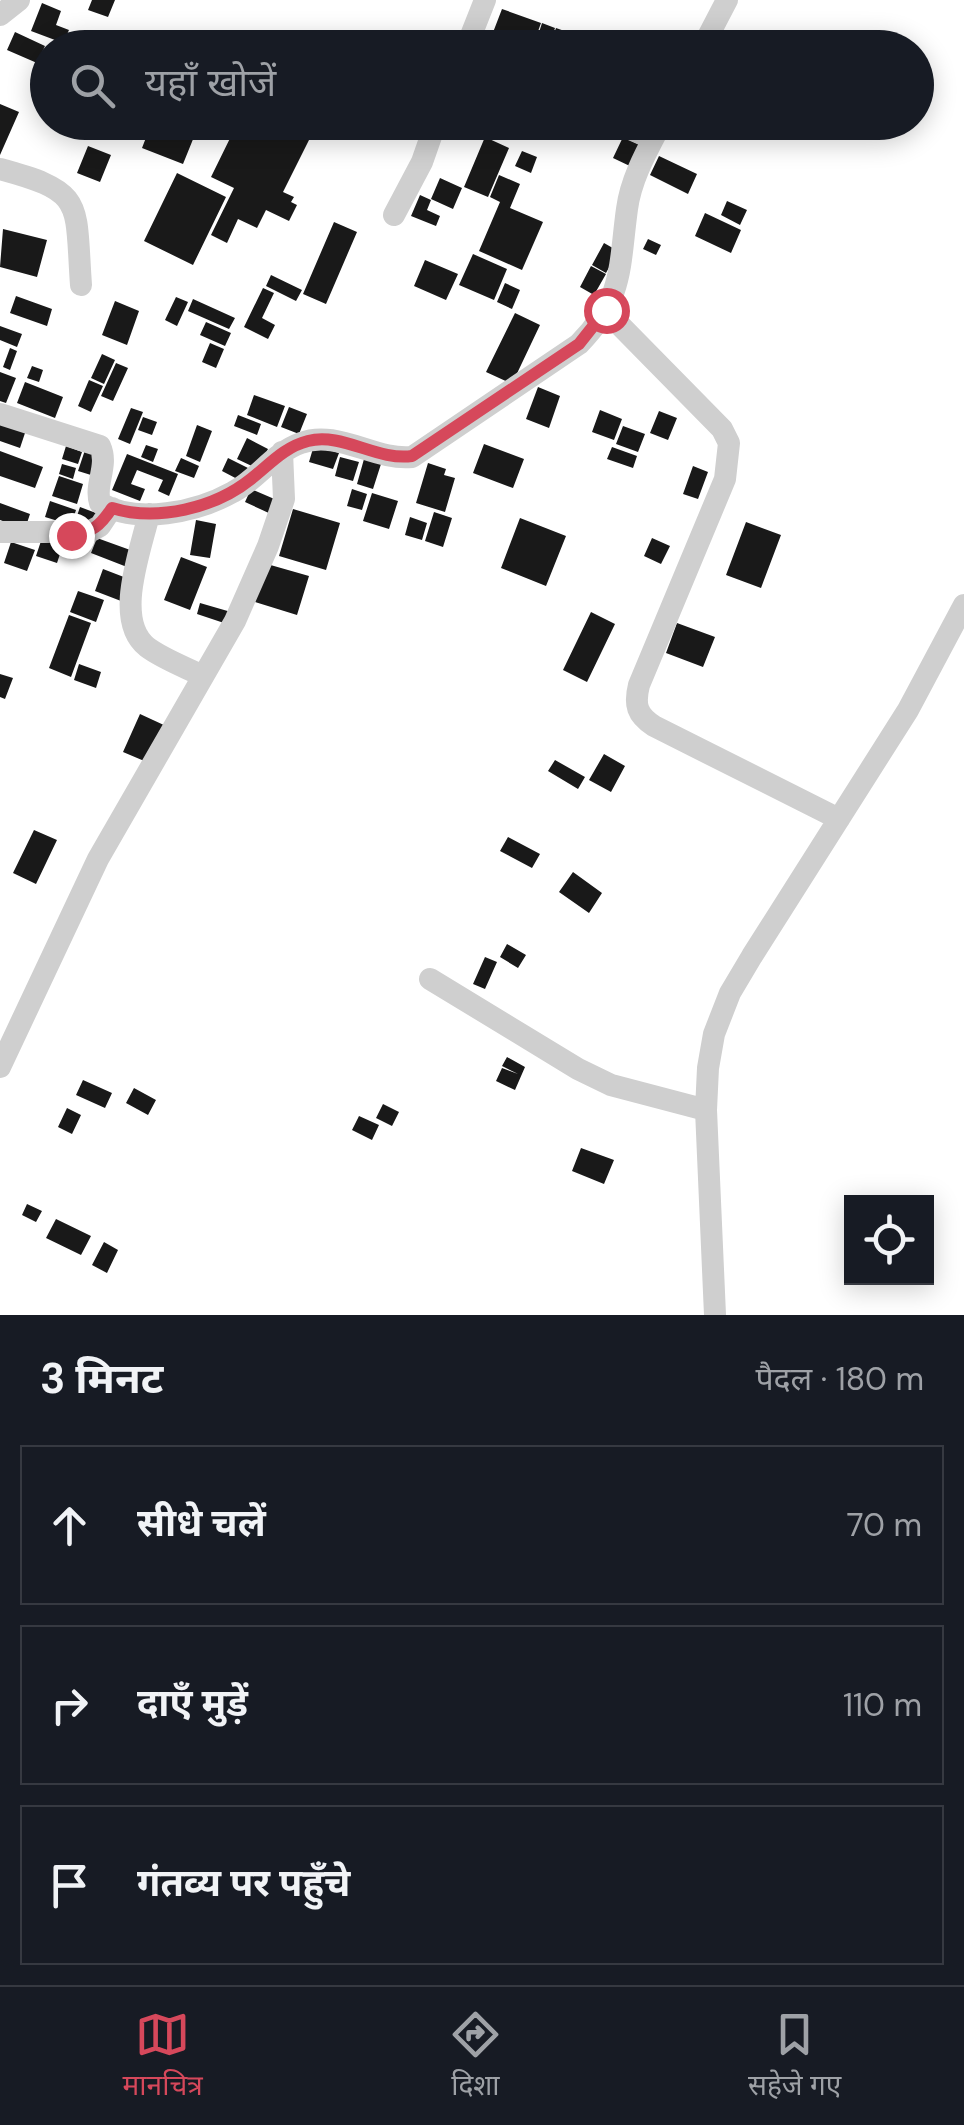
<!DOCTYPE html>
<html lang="hi">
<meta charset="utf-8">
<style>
body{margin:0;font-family:"DM Sans","Noto Sans Devanagari",sans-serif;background:#20242c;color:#f1f3f6}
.controls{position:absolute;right:30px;bottom:30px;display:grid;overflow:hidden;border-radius:0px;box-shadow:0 5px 25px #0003}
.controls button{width:90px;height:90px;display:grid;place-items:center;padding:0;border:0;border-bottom:2px solid #363941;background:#171b24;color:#f1f3f6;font:50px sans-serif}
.stop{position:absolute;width:30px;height:30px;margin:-22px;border:8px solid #d6485b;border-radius:50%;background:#fff}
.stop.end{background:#d6485b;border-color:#fff;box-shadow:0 2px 10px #0008}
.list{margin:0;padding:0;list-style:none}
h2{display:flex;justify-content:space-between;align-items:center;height:130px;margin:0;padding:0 40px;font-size:42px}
h2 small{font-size:32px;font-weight:400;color:#9ea1a6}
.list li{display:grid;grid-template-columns:65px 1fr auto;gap:30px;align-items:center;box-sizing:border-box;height:160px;margin:0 20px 20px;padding:0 20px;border:2px solid #363941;border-radius:0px}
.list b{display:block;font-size:38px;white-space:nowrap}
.list em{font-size:32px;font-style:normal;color:#9ea1a6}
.icon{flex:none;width:55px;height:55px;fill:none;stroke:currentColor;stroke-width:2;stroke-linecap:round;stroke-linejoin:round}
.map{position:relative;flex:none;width:964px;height:1315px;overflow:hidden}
.search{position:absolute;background:#171b24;box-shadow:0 5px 25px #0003;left:30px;right:30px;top:30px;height:110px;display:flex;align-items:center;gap:25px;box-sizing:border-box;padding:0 35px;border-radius:55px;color:#9ea1a6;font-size:38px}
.sheet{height:670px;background:#171b24}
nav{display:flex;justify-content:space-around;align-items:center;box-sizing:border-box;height:140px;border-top:2px solid #363941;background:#171b24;font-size:28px;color:#9ea1a6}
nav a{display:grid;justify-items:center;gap:5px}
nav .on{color:#d6485b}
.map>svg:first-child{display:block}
.building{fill:#191919}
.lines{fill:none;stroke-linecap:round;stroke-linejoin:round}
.minor{stroke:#cfcfcf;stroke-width:22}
.route{stroke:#d6485b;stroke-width:12}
</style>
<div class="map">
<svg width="964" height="1315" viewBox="0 0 964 1315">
<rect width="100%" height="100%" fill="#fff"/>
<path class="building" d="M92,0H115L108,17L88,10Z
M42,3L61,11L56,25L69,30L63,43L31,31Z
M502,9L541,23L532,48H487Z
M542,23L555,28L548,48H534Z
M556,28L601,44L600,48H549Z
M15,32L45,46L37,63L7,50Z
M0,104L19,112L0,155Z
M152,122H200L183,164L142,148Z
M238,122H273L309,140L283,192L294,197L291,202L297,205L289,221L266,210L257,228L238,219L227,243L211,235L234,188L211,177Z
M485,137L509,148L488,197L464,187Z
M623,137L644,147L634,168L613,158Z
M88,146L111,155L100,182L77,173Z
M522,151L537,157L531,173L515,166Z
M659,156L697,174L688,194L650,175Z
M177,173L226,197L193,265L144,241Z
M499,175L520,184L510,208L543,222L522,270L479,251L500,202L490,197Z
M440,178L462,188L453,209L431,199Z
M420,195L431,200L427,210L440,216L436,226L411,216Z
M727,201L747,210L740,225L721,215Z
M705,213L741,230L731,253L695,236Z
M334,222L357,232L326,304L303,294Z
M3,229L47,240L37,277L0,267Z
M648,239L661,245L656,255L643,249Z
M604,243L618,251L606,273L592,265Z
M473,254L507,269L494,300L459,285Z
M425,260L458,274L446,300L414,286Z
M591,266L606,274L594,295L580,287Z
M271,275L302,290L296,301L266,286Z
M505,283L520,290L512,309L497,302Z
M263,288L274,293L262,318L275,325L268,339L244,327Z
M16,296L52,309L47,326L10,313Z
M176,297L188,302L177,326L165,320Z
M193,299L235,318L229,329L188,311Z
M115,301L139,311L127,345L102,335Z
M515,313L540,325L512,384L486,372Z
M206,322L231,333L225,346L200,335Z
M0,326L22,334L17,347L0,340Z
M210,343L224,349L216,368L202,362Z
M10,348L17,351L10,370L3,367Z
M102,354L115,360L104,384L91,378Z
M116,363L128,368L113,401L101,396Z
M32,366L43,370L39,382L27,378Z
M0,372L16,378L6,403L0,401Z
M89,380L103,386L91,412L78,406Z
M25,382L63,397L55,418L17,403Z
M538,387L560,396L549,428L526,419Z
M254,395L285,406L277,427L247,415Z
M289,407L307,414L299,434L281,427Z
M131,408L143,412L130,444L118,439Z
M600,410L622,419L614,440L592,432Z
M659,411L677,418L668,440L650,433Z
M238,415L261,424L257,435L234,426Z
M143,417L157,422L152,435L138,430Z
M0,420L26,430L20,448L0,441Z
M197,425L212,431L200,462L186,456Z
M623,426L645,434L638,452L616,444Z
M247,438L268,449L258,469L237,459Z
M484,444L524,459L513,488L473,473Z
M146,445L158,449L153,462L141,457Z
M314,445L339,453L333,469L309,462Z
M66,446L82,452L78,464L62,459Z
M612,447L637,456L633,468L607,459Z
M85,450L98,454L91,475L78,471Z
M0,451L43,467L35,488L0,476Z
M127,454L178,474L169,496L158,491L163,480L137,470L131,484L145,489L140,501L112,490Z
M340,457L359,462L353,481L335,476Z
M181,458L199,466L194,478L175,471Z
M228,458L250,469L243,482L222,471Z
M364,459L381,464L373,489L357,484Z
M428,463L446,469L444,475L455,478L445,512L416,503Z
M62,464L76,468L73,479L59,474Z
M693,466L708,472L698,499L683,494Z
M59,476L83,484L77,504L52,496Z
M251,489L279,501L273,515L245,502Z
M352,489L367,494L362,510L347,506Z
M372,493L398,501L389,529L363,521Z
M50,501L76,510L71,525L45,517Z
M0,503L30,514L25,529L0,520Z
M80,507L96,513L91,527L75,522Z
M293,509L340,523L326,570L279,556Z
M434,512L452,518L443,547L425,541Z
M410,517L427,523L422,540L405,535Z
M520,518L566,536L546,586L501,568Z
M196,520L216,524L210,558L190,555Z
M746,522L781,535L761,588L726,575Z
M42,538L63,545L57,563L36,556Z
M97,538L133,551L127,567L91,553Z
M652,538L670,546L661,564L644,556Z
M11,542L35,550L27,571L4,563Z
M181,557L207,567L190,610L164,600Z
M267,564L309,576L297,615L255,602Z
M103,569L129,579L121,601L95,591Z
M78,591L104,600L96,622L70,612Z
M200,603L231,612L227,624L197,614Z
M591,612L615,624L587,682L563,670Z
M69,615L91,623L71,677L49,668Z
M677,623L715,637L703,667L666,653Z
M79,664L101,672L96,688L74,680Z
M0,674L13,678L5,699L0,697Z
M140,714L166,726L149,763L123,752Z
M604,754L625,766L611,792L589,780Z
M555,760L585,777L578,789L548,771Z
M34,830L57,840L36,884L13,873Z
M508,837L540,854L532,868L500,851Z
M573,872L602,893L589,913L559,892Z
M507,944L526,955L518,968L500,957Z
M485,957L497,962L485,989L473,984Z
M507,1057L525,1067L515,1090L496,1081L502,1068L518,1074L502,1066Z
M83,1080L112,1093L105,1108L76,1095Z
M134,1088L156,1100L148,1115L126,1103Z
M383,1104L399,1112L392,1126L376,1118Z
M67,1108L81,1115L72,1134L58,1127Z
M359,1116L379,1125L372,1140L352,1130Z
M581,1148L614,1160L604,1184L572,1171Z
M27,1204L42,1211L36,1222L22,1215Z
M56,1219L91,1236L81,1255L46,1238Z
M104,1242L118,1250L107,1273L92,1265Z"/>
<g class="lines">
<path class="minor" d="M0,15L19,0
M466,48L485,0
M702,48L727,0
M614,122L653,139
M0,169C86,192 75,202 81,285
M394,215L422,162L436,122
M605,310L722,429L729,443L725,479L639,685C634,705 637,715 654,726L839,819
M0,414L100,446C109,466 94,484 100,503C137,525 197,512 233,492C258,479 273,453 301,443C337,429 375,461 412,457L579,344C624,298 619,267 627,209C631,178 648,149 662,122
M149,514C141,550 113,620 147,647C163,659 185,667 203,676
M0,532H89L100,526L112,508
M430,979L578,1069L611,1085L706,1110
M0,1067L98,859L235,621L268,546L284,499L282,452
M715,1315L706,1110L708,1068L714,1034L730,993L752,956L908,710L964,605"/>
</g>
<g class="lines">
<path class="route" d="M71,535C93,532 100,526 112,508C157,522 215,508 251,479C269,465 284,447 308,441C342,432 377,461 412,456L579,344L606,310"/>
</g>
</svg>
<div class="controls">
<button><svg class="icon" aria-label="locate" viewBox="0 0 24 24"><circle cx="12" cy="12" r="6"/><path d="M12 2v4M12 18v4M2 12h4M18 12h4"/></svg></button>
</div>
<div class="stop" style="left:606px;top:310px"></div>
<div class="stop end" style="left:71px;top:535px"></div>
<div class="search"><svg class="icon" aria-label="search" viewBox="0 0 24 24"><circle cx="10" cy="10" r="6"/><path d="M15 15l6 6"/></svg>यहाँ खोजें</div>
</div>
<section class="sheet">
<h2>3 मिनट<small>पैदल · 180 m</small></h2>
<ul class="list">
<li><svg class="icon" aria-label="ahead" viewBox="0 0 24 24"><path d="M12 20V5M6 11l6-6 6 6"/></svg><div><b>सीधे चलें</b></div><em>70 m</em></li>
<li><svg class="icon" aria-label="right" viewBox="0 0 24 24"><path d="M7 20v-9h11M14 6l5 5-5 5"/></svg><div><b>दाएँ मुड़ें</b></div><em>110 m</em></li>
<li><svg class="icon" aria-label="arrive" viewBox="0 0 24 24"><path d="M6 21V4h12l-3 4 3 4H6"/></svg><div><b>गंतव्य पर पहुँचे</b></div></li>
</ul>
</section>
<nav>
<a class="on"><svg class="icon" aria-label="map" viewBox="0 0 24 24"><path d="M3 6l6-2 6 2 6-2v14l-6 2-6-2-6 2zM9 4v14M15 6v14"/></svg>मानचित्र</a>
<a><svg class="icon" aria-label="directions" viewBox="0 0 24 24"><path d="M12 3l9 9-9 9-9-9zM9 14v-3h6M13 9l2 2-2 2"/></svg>दिशा</a>
<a><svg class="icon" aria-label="saved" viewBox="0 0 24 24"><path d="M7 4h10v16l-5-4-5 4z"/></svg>सहेजे गए</a>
</nav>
